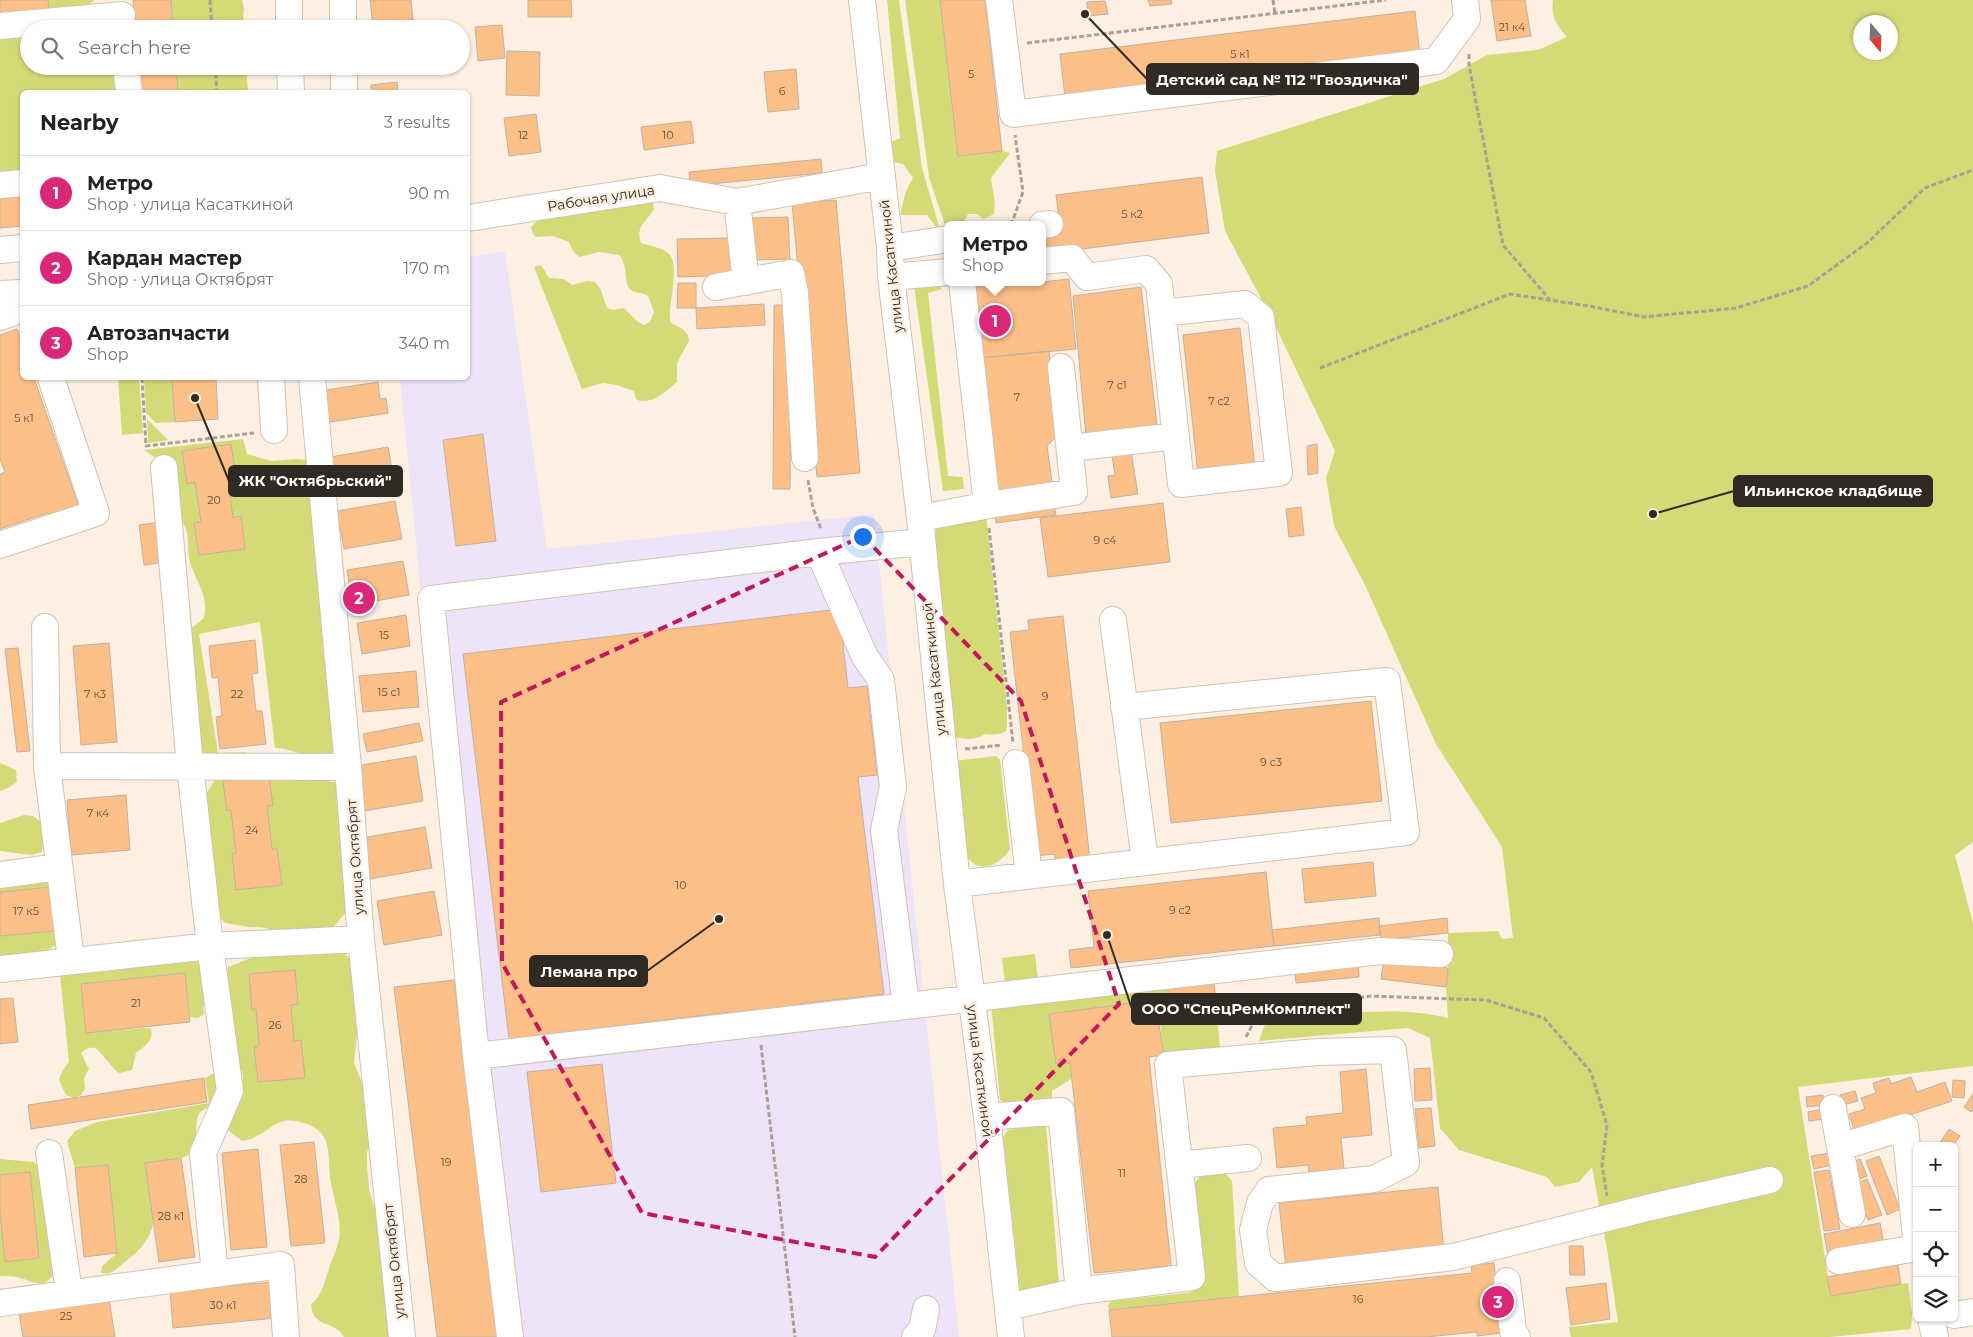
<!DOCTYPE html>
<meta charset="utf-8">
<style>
body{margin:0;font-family:Montserrat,sans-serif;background:#f2f2f2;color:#222}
.controls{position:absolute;right:15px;bottom:15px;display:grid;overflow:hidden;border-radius:8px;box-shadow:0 1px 4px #0004}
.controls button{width:45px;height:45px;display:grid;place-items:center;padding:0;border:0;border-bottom:1px solid #e0e0e0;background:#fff;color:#222;font:25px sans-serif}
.compass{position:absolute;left:1853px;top:15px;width:45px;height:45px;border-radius:50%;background:#fff;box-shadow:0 1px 4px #0004;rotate:161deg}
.you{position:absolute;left:862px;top:536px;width:18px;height:18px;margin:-12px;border:4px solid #fff;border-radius:50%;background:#1a73e8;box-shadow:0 0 0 8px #1a73e833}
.badge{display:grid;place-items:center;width:32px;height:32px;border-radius:50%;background:#db2777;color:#fff;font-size:16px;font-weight:700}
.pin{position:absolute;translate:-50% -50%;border:2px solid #fff;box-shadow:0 1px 5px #0006}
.popup{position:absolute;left:944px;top:221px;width:102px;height:65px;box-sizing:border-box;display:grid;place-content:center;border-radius:8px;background:#fff;filter:drop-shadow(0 1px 4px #0005);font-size:16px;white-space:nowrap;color:#767676}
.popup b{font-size:19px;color:#222}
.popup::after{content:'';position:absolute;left:50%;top:100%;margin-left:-10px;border:10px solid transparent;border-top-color:#fff}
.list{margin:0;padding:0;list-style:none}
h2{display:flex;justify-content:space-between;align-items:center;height:65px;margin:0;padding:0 20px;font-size:21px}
h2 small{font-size:16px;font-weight:400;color:#767676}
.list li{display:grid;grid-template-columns:32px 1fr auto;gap:15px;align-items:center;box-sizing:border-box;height:75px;padding:0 20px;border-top:1px solid #e0e0e0}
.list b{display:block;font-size:19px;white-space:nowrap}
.list p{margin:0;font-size:16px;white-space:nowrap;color:#767676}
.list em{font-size:16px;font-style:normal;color:#767676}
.icon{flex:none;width:28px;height:28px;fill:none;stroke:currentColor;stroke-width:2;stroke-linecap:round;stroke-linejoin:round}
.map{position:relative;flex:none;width:1973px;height:1337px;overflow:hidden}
.search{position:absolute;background:#fff;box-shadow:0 1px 4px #0004;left:20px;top:20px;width:450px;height:55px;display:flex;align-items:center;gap:12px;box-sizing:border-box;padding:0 18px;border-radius:28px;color:#767676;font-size:19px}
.panel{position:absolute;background:#fff;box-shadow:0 1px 4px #0004;left:20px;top:90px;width:450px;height:290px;border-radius:8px}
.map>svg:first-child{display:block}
.commercial{fill:#ede4f9}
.green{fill:#d3da76;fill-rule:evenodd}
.building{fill:#fcbf87;stroke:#c2b1a1}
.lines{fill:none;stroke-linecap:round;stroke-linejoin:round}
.minor-casing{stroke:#d2c2b1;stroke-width:28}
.path{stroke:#aaa095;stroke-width:3;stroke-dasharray:5 2.5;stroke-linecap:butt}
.minor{stroke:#fff;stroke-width:26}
.marked{fill:none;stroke:#c2185b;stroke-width:4;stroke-dasharray:10 6;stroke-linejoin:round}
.labels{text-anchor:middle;stroke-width:5;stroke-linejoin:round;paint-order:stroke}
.number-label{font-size:11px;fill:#634f3d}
.street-label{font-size:14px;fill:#302a24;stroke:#fdf0e2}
.leader{fill:none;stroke:#302a24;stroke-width:2}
.callout-dot{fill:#302a24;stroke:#fdf0e2;stroke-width:2}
.callout{fill:#302a24;stroke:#302a24;stroke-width:2}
.callout-label{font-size:15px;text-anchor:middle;font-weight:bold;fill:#fff}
</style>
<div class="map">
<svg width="1973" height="1337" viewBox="0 0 1973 1337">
<rect width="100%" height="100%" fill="#fdf0e2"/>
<path class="commercial" d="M505,251L547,549L874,514L959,1337H502L458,978L400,378H468V257Z"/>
<path class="green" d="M48,0H94L87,7L49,11Z
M171,0H242L244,9L242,29H173Z
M887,0H899L922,168L941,233L927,215H900L906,191L913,178L903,164L894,162L891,142L900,138Z
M905,0H940L958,156L1002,151L1010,153L991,178L995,204L994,214L984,219L976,214H968L962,225H948L947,231L929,177Z
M1553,0H1973V842L1955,855L1973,924V1066L1798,1087L1831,1296L1908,1283L1912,1314L1911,1329L1830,1337H1571L1569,1327L1618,1322L1608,1255L1592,1167L1579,1182L1555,1187L1547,1177L1459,1150L1440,1128L1430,1038L1408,1028L1259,1041L1266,1022C1324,1016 1391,1004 1448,1018L1446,987L1448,968V933L1498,931L1502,939L1513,938L1502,847L1436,744L1365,585L1334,526L1326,478L1335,451L1271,317L1225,231L1215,171L1217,151L1444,79L1487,55L1538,50L1567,37C1556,24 1551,18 1553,0ZM1860,22H1890V52H1860Z
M29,29V66H122L124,92H22V178L0,179V31Z
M176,66H246L248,92H178Z
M652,199L654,209C646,223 635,226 641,243C650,246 660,247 668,253C681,263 668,305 670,320L671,323L683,329L688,335L689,341L677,363V382C665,392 656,402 640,401L636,399L634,391L616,385L603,383L582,389L534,267L541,265L549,278L564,279L572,285L587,281L595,282L600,288L607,308L613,310L624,308L638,322L644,325L650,322L654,312L648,296C643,292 634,294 630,289C623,282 629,266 619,255L599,252L579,257L573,251L569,242L553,236L536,237L533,234L531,227L541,217Z
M937,283L942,289L928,293L948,476L963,477L964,489L943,491L914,286Z
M118,378H139L143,433L122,435Z
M144,378H172L175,422L156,423L146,413Z
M147,419L168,440L148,443Z
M243,439L247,454L271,461L295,459L311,460L337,747C323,769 294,747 275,748L260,622L199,634L218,753L246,752C265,783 295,780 328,781L334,782L338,786L348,910L329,932L279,935C269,926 262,928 249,927C241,926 233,924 225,923L220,917L206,794L216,778L209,756L198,748L189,630L204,618C209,594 196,583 190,562C186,546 192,529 178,518L169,467L144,450Z
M986,515L1007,707V726L1006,731C999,735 992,735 985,734C975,741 964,739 953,737L933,536L938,527Z
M996,756L1000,760L1010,849C999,867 975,876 965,852L954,761Z
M0,763L16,770L17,782L8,788L0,791Z
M24,815L33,816L41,822L44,841L42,852L31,855L0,851V823Z
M38,879L49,882L58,942C49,956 16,955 0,957V882Z
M342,951L350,959L358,1025L354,1063L363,1085L370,1146L367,1152V1165L369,1190L377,1214L398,1337H344C334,1319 314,1330 311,1305C323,1293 323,1286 328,1272C331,1261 337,1250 339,1239C342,1220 334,1201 331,1183C326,1157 336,1133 304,1123C272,1113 270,1137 242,1141L224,1127L235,1101L243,1090V1075L237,1060L227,974L228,967L256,956Z
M1035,954L1038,979L1005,983L1002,958Z
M192,960L201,963L205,1002L203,1008L204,1014L198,1018L190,1017L185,973L81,984L86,1033L145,1028L151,1029C154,1042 144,1046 136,1053L132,1070L120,1073L117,1072L96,1048C89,1047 86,1048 81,1053L89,1069L84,1078L85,1089L81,1095L74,1098L66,1095L59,1080L63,1070L69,1062L60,975L111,971Z
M1167,982L1168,993L1155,1000L1050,1014L1056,1064L1070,1063L1071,1079L1052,1091V1100L1006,1104L1000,1100L991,1002Z
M1215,993L1220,1047L1164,1055L1158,1006L1169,998Z
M216,1072L220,1101L200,1112L197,1118L196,1136L191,1154L181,1158L145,1164C147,1179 154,1207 153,1222C152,1238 137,1253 125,1262C116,1269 113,1275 101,1273L102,1266L117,1253L108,1165L75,1168L67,1141L75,1131L97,1122L209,1103L205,1078Z
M1046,1124L1059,1285L1020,1291L1003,1137L1008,1130Z
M0,1159L34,1162L38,1166L56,1271C43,1291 36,1282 17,1277C11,1276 6,1276 0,1276Z
M1225,1173L1232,1181L1239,1297L1109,1310L1108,1305L1111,1301L1188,1293L1196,1290L1200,1281L1193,1185L1201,1175Z"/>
<path class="building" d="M0,0H48L49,11L0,16Z
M133,0H171L173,29H135Z
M370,0H411L413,20L373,26Z
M528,0H571L572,17H528Z
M940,0H985L1002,151L958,156Z
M1148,0H1171L1172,4L1150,6Z
M1491,0H1525L1531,36L1497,41Z
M1105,1L1108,14L1088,16L1087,2Z
M1415,11L1420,55L1065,97L1060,54Z
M502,25L505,58L478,61L475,27Z
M507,51L540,52L539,96L506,95Z
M138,66H176L178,92H140Z
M796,69L799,109L768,112L764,72Z
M397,82L398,92H371V85Z
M536,114L541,152L509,156L504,118Z
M691,121L694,143L644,150L641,127Z
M821,159L822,173L690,186L689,172Z
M1202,177L1209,233L1042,254V236L1061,233L1056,195Z
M22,194V226L0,228V196Z
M836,200L860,473L817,477L792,203Z
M788,217L790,259L753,260L751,218Z
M733,238L734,275L678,277L677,239Z
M1069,279L1076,349L980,358L974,282H1042Z
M678,283H696V308H677Z
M1141,287L1157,426L1086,435L1073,296Z
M764,304L765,325L697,329L696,308Z
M774,305H791L790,489H773Z
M1240,328L1255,468L1198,474L1183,335Z
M17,329L22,344V378H34L81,513L52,523L48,513L0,529V474L5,472L0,459V335Z
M1049,351L1056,437L1047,446L1053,489L994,495L980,358Z
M172,378H216L218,419L175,422Z
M378,382L380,399L386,398L388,413L324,423L319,391Z
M483,434L496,541L456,546L443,440Z
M231,444L236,478L228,479L233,518L241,516L245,549L199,555L194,523L201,522L195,482L187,484L182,451Z
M1317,444L1318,473L1308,475L1307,446Z
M1130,445L1138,494L1111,498L1108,476L1115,475L1111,449Z
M388,447L394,482L336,492L331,457Z
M395,501L402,539L344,549L337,511Z
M1043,503L1055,510L1056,515L996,523L995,510Z
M1163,503L1170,562L1048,577L1040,518Z
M1301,507L1304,535L1289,537L1286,509Z
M161,522L166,562L144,565L139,525Z
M403,561L409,595L353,605L347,570Z
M839,609L848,688L867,686L877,775L858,777L884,994L798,1004L799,1011L732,1019L731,1012L509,1039L463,654Z
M406,615L410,646L362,654L357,623Z
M1063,616L1090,860L1055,863V854L1035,856L1010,632L1029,630L1028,620Z
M255,640L258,673L252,674L256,711H262L266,744L220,749L216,717L222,716L218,677L212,678L209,646Z
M109,643L117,742L81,745L73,646Z
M18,648L30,751L17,752L5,649Z
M416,671L419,707L363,712L359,676Z
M1371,701L1382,801L1171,823L1160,723Z
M419,723L423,741L367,752L363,734Z
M416,756L423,801L364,811L356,766Z
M269,776L273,806H267L272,849H277L282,885L236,890L232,854L236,853L231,810L227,811L223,781Z
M126,795L130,850L71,855L67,800Z
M425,827L432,868L369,879L362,838Z
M1373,862L1376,896L1305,903L1302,869Z
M1266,872L1274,946L1071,968L1069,950L1094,947L1088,891Z
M50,887L54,931L0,936V892Z
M434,891L442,935L384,945L377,901Z
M1379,918L1380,935L1274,946L1272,930Z
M1447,918L1448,933L1381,940L1379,926Z
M1358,958L1359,977L1296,983L1294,964Z
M1384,959L1448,968L1446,987L1381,979Z
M295,970L298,1004L291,1005L294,1041L301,1040L305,1078L258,1082L254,1047L259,1046L256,1009L252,1010L249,974Z
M185,973L190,1022L86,1033L81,984Z
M1213,973L1215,993L1169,998L1167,978Z
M454,980L498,1337H437L394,987Z
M13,998L18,1042L0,1044V999Z
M1155,1000L1164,1055L1149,1057L1171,1266L1094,1273L1070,1063L1056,1064L1049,1014Z
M602,1064L616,1183L541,1192L527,1072Z
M1430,1068L1432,1100L1415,1101L1414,1069Z
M1366,1069L1372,1135L1341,1138L1344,1169L1309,1173L1308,1165L1277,1168L1273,1128L1307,1125L1306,1117L1343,1113L1340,1072Z
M1911,1077L1917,1092L1945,1082L1952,1101L1855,1133L1849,1114L1865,1109L1861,1098L1876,1093L1873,1083L1889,1078L1891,1084Z
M204,1078L207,1102L31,1129L28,1105Z
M1953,1080L1965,1081L1964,1098L1952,1097Z
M1855,1091L1858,1101L1843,1105L1840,1095Z
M1973,1094V1110L1971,1112L1964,1107Z
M1823,1095L1824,1105L1807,1107L1806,1097Z
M1431,1108L1435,1146L1419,1148L1415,1109Z
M1823,1109L1824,1119L1809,1121L1808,1112Z
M1949,1129L1960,1136L1953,1146H1938Z
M314,1142L325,1243L291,1246L280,1145Z
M258,1149L267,1247L231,1250L222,1153Z
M1830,1153L1833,1165L1814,1169L1811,1156Z
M1879,1156L1900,1209L1887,1215L1866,1161Z
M181,1158L195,1257L159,1262L145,1163Z
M1860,1159L1867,1176L1858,1180L1851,1163Z
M108,1165L117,1253L84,1257L75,1168Z
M1829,1170L1840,1229L1824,1231L1814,1172Z
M30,1172L39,1258L5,1262L0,1212V1175Z
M1867,1179L1882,1215L1868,1220L1854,1185Z
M1438,1187L1444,1253L1286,1269L1279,1203Z
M1880,1223L1884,1244L1828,1255L1824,1234Z
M1569,1246H1583L1585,1275H1570Z
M1494,1263L1501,1333L1477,1336V1332L1426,1337H1112L1109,1310L1472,1273L1471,1265Z
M1898,1265L1901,1284L1831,1296L1827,1277Z
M273,1282L276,1318L173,1328L170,1291Z
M1606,1283L1610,1319L1571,1325L1566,1288Z
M109,1299L115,1337H23L19,1313Z"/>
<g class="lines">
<defs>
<path id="minor" d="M289,0V29
M343,0V29
M862,0L890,248L891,277L920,518L957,884L987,1117L1011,1337
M999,0L1013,114L1436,61L1467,19L1465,0
M0,26L122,15
M126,66L129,92
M290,66L291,92
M344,66V92
M0,185L22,183
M737,202L746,282
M468,218L660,188L737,202L882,176
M1042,225L1050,224
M890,248L948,239
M0,250L22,248
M1042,261L1072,258L1087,277L1146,269L1159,284L1181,484L1279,473L1261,317L1245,304L1162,313
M891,277L948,272
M962,282L987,505
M716,287L791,273L795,293L805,458
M0,294L22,293
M0,317L22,309
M271,378L274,430
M312,378L348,767L361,939L402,1337
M1070,448L1176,436
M164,468L190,766L210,946L230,1091L203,1153L215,1274
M920,518L995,504L1074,492L1061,367
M0,545L96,513L51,378
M819,552L431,599L476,1056L1380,951L1440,954
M1113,620L1145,861
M45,627L47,766L71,960
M1016,763L1029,875
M47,766L348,767
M0,875L58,867
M957,884L1406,832L1387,681L1124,707
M0,969L210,946L361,939
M906,1006L884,830L893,787L881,680L865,657L819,552L922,542
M476,1056L510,1337
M1833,1108L1852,1214
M987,1117L1061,1111L1079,1291L1192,1277L1168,1065L1318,1052L1393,1050L1406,1163L1374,1179L1269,1190L1260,1203L1253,1230L1258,1263L1275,1278L1453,1257L1647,1208L1770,1180
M1840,1147L1905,1127L1917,1248
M49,1153L69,1292
M1179,1165L1248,1158
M1839,1261L1917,1248
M1507,1281L1513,1331L1517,1337
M0,1303L281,1265L286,1337
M1008,1307L1079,1291
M1954,1315L1973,1312
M1931,1318L1935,1337
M915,1337L922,1330L926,1309"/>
</defs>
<use href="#minor" class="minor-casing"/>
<path class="path" d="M210,0L212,29
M1273,0L1275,13
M1027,43L1386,0
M1469,54V65L1503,245L1550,300
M215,66L217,92
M1011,225L1023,192L1015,135
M1320,368L1510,294L1589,306L1644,317L1736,308L1808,286L1867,243L1925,188L1973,170
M142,378L146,446L254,433
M808,480L813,508L821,529
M989,528L1013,743
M965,749L1002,745
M1246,1037L1257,1016L1370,996L1486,1000L1544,1018L1591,1072L1607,1125L1602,1166L1607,1196
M761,1045L795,1337"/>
<use href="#minor" class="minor"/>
</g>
<path class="marked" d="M863,536L1021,701L1119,1004L875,1257L642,1213L502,963L501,702Z"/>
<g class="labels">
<g class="number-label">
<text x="1512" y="31">21 к4</text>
<text x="1240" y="58">5 к1</text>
<text x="971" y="78">5</text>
<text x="782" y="95">6</text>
<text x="523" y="139">12</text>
<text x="668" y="139">10</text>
<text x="1132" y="218">5 к2</text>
<text x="1117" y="389">7 с1</text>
<text x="1017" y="401">7</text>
<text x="1219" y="405">7 с2</text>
<text x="24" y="422">5 к1</text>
<text x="214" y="504">20</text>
<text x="1105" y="544">9 с4</text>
<text x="384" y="639">15</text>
<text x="389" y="696">15 с1</text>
<text x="95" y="698">7 к3</text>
<text x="237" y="698">22</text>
<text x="1045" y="700">9</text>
<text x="1271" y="766">9 с3</text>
<text x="98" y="817">7 к4</text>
<text x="252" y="834">24</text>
<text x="681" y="889">10</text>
<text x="1180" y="914">9 с2</text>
<text x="26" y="915">17 к5</text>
<text x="136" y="1007">21</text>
<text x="275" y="1029">26</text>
<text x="446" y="1166">19</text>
<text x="1122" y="1177">11</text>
<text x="301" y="1183">28</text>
<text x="171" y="1220">28 к1</text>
<text x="1358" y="1303">16</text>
<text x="223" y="1309">30 к1</text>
<text x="66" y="1320">25</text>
</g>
<g class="street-label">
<text transform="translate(601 198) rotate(-9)" y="5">Рабочая улица</text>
<text transform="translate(891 266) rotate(-96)" y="5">улица Касаткиной</text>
<text transform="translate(934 669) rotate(-96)" y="5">улица Касаткиной</text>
<text transform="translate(355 857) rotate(-94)" y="5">улица Октябрят</text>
<text transform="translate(980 1071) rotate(83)" y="5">улица Касаткиной</text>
<text transform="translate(394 1261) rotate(-96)" y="5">улица Октябрят</text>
</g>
</g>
<path class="leader" d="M1085 14L1147 79M195 398L229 481M1653 514L1734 491M719 919L647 971M1107 935L1132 1009"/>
<g class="callout-dot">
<circle cx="1085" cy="14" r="5"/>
<circle cx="195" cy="398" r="5"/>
<circle cx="1653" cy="514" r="5"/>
<circle cx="719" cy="919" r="5"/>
<circle cx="1107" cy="935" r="5"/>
</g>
<g class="callout">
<rect x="1147" y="64" width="271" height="30" rx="5"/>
<rect x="229" y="466" width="173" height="30" rx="5"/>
<rect x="1734" y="476" width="198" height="30" rx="5"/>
<rect x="530" y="956" width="117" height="30" rx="5"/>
<rect x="1132" y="994" width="229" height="30" rx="5"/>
</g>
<g class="callout-label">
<text x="1282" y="85">Детский сад № 112 "Гвоздичка"</text>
<text x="315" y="486">ЖК "Октябрьский"</text>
<text x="1833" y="496">Ильинское кладбище</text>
<text x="589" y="977">Лемана про</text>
<text x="1246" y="1014">ООО "СпецРемКомплект"</text>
</g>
</svg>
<div class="controls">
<button>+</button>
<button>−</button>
<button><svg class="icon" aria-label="locate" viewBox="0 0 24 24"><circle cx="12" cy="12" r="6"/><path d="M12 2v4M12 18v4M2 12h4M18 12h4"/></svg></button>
<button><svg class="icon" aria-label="layers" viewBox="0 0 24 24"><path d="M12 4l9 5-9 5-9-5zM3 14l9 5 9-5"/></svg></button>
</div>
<svg class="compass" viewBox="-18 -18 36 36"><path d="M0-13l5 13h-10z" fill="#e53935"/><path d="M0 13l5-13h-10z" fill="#767676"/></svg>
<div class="you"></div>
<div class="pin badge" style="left:995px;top:321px">1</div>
<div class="popup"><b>Метро</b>Shop</div>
<div class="pin badge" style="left:359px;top:598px">2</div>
<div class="pin badge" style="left:1498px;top:1302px">3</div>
<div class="search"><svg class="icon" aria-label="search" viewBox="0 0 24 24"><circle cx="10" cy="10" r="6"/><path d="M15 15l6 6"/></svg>Search here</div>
<section class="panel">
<h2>Nearby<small>3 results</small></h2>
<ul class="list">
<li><span class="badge">1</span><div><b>Метро</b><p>Shop · улица Касаткиной</p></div><em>90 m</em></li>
<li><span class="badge">2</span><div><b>Кардан мастер</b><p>Shop · улица Октябрят</p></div><em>170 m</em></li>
<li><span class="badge">3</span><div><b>Автозапчасти</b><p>Shop</p></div><em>340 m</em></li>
</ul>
</section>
</div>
